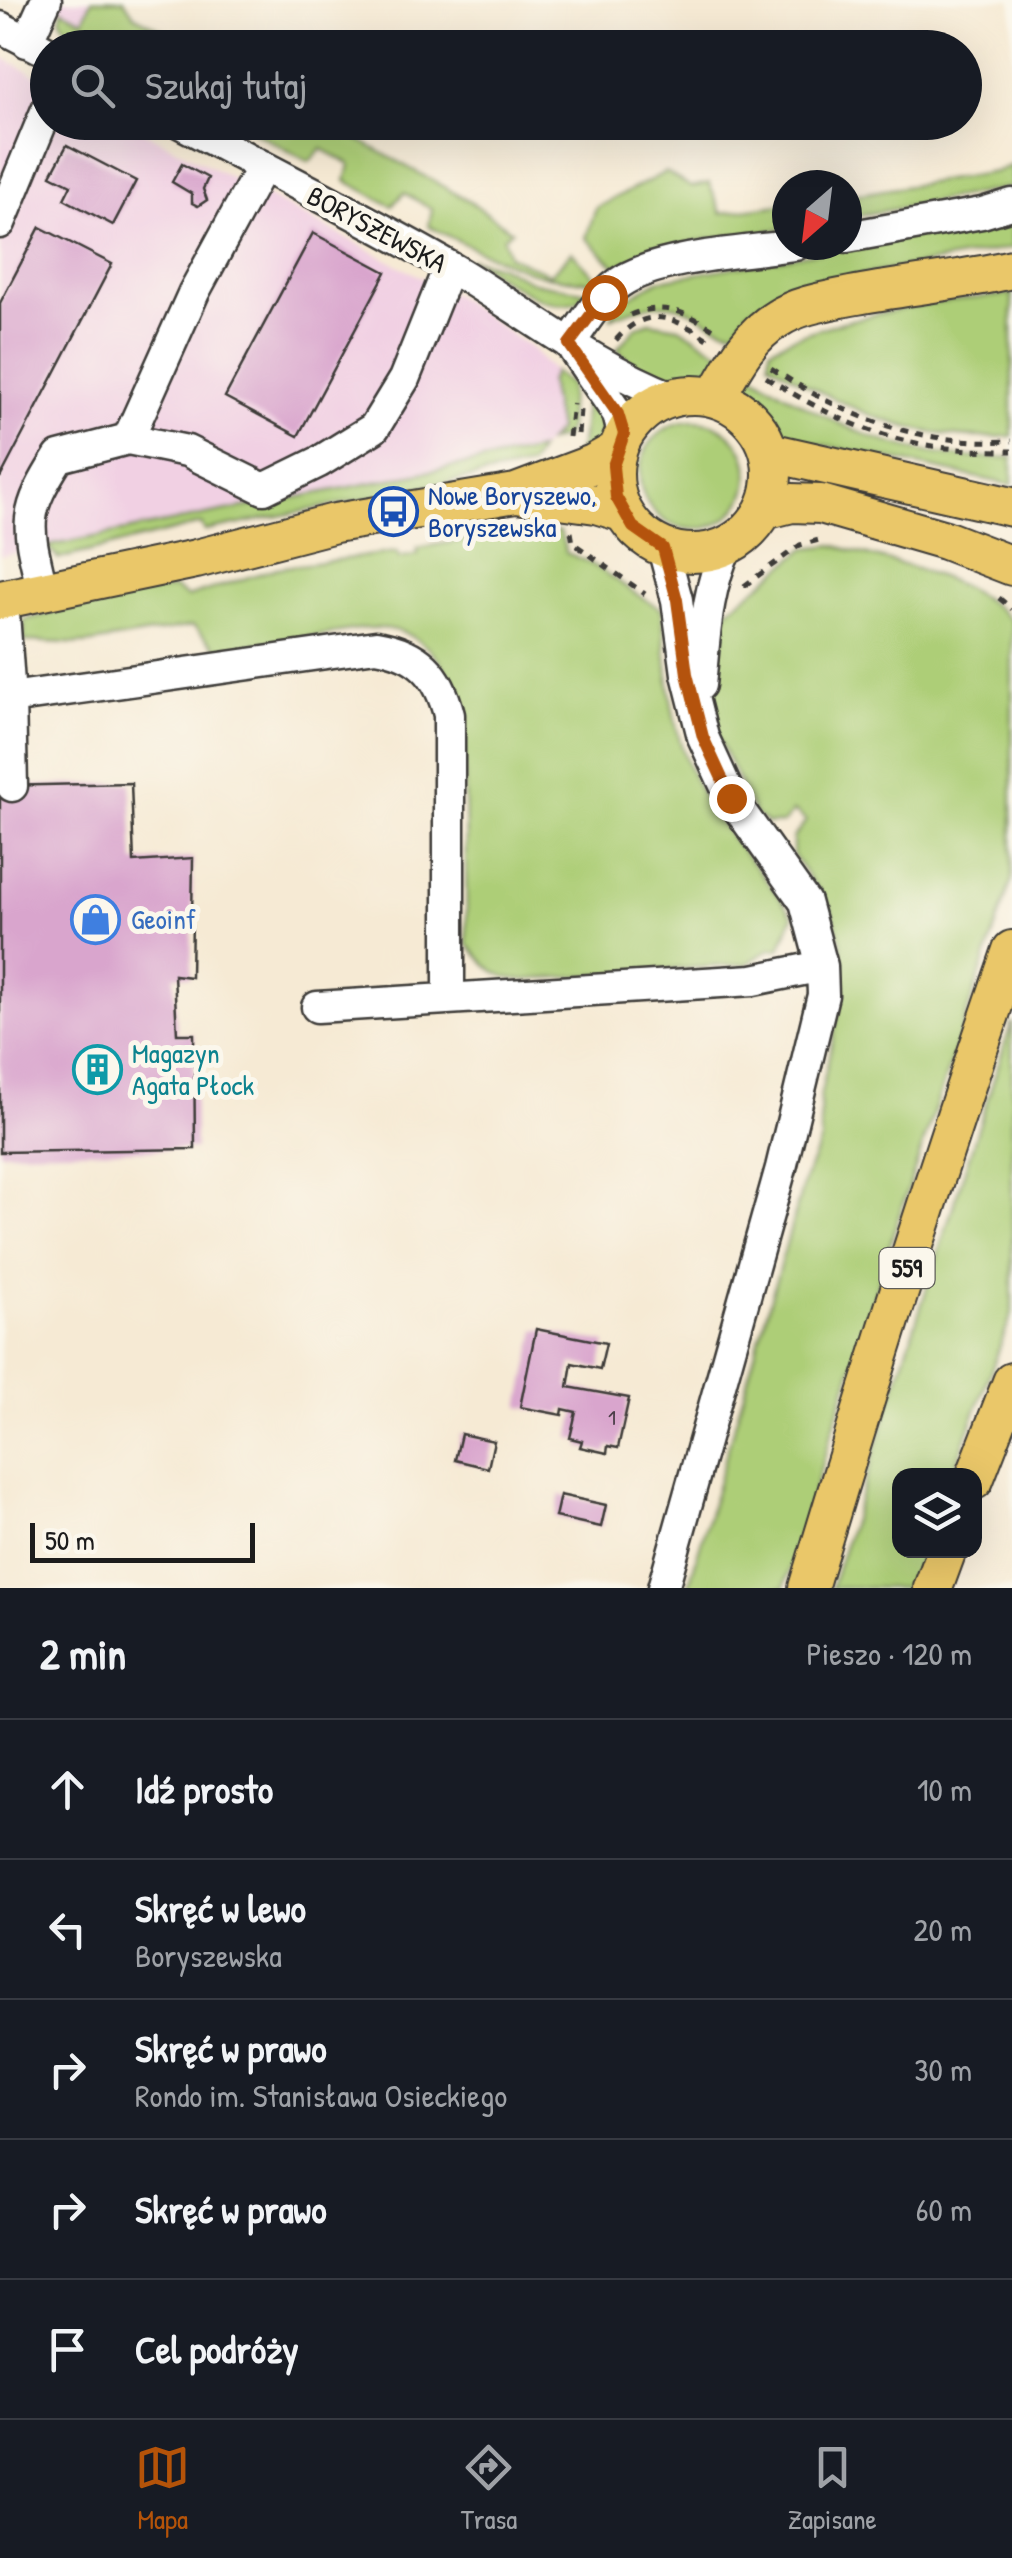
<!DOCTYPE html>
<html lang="pl">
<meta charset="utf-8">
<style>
body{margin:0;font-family:"Patrick Hand",sans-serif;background:#20242c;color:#f1f3f6}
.controls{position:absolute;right:30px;bottom:30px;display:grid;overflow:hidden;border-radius:20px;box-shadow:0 10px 40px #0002}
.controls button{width:90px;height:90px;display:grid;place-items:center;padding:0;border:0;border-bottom:2px solid #363941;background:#171b24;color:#f1f3f6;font:50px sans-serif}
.compass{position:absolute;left:772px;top:170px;width:90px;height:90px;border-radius:50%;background:#171b24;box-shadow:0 10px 40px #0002;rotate:208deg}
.scale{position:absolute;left:30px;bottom:25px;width:225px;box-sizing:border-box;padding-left:10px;border:5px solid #1c1c1c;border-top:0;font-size:28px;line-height:35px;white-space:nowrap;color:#1c1c1c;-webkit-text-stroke:8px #fbf7ec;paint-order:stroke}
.stop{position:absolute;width:30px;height:30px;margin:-22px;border:8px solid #b45309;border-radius:50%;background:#fff}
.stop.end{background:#b45309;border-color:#fff;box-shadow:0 2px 10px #0008}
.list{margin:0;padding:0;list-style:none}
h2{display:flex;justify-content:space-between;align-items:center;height:130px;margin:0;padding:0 40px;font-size:42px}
h2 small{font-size:32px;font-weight:400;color:#9ea1a6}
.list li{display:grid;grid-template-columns:65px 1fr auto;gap:30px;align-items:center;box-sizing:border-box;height:140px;padding:0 40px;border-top:2px solid #363941}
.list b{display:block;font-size:38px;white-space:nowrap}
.list p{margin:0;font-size:32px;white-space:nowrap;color:#9ea1a6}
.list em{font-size:32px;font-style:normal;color:#9ea1a6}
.icon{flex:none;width:55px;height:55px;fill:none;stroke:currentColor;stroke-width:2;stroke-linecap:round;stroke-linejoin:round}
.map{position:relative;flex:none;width:1012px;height:1588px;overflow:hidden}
.search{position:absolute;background:#171b24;box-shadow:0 10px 40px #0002;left:30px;right:30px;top:30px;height:110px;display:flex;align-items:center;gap:25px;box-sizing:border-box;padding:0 35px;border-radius:55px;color:#9ea1a6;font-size:38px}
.sheet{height:830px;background:#171b24}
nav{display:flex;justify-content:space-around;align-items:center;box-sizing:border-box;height:140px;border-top:2px solid #363941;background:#171b24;font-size:28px;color:#9ea1a6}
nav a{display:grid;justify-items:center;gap:5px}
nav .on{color:#b45309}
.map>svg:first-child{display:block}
.built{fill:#f1d0e3}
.grass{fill:#adce77;stroke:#64754a;stroke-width:2.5}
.building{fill:#d9a5cd}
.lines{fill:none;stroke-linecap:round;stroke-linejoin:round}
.minor-casing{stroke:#3d3b38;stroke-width:35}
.major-casing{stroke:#3d3b38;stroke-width:42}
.path{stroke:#3d3b38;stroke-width:5;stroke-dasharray:8 8;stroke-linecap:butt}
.minor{stroke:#fff;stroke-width:30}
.major{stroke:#eac769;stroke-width:38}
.route{stroke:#b45309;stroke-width:12}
.labels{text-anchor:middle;stroke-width:10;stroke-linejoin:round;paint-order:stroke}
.number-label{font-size:22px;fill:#4b3e48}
.shield{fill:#fbf7ec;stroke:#5f5e5a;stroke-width:2.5}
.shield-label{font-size:25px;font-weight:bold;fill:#1c1c1c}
.street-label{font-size:28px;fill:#1c1c1c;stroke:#fbf7ec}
.transit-label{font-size:28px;fill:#164399;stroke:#fbf7ec;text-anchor:start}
.shop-label{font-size:28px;fill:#366cbe;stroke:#fbf7ec;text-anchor:start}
.culture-label{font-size:28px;fill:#0d838f;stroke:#fbf7ec;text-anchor:start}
</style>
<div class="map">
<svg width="1012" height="1588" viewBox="0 0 1012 1588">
<rect width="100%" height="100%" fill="#fbf7ec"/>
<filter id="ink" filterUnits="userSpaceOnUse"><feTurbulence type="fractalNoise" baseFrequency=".01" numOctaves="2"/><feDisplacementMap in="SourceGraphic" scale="20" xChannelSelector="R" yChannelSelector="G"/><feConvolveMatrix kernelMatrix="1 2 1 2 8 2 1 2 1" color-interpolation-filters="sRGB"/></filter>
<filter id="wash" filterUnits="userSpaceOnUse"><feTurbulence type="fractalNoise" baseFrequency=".0048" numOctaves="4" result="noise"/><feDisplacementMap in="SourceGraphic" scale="40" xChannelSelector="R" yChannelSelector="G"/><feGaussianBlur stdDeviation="2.25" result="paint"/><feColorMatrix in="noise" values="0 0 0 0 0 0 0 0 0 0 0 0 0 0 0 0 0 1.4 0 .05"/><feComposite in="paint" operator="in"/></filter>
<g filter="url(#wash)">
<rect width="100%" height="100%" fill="#f6ead4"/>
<path class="built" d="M46,0H92L83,20Z
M0,56L47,81L48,122L127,123L453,294L531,348L554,372L549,382L558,430L539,450L0,556Z"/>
<path class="grass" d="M92,0H124L134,15L194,47H135L125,42C102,55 71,40 60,18L62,9L83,20Z
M252,123H328L471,202L512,231L503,238L509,256L550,274L572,252L595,277L594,282C574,279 550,279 531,272C496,259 462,244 429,226L432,209L404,193L392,206L346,181L350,164L322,149L309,162L251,130Z
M1012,165V187L847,218V196L995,172Z
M666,172L691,187L709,183L721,213L787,204V228C731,237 667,240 616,267L586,238L596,208Z
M1012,218V248L791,288L747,312L736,330C722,330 711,323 700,316C667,296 643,305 610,318L626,299L660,280Z
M470,258L500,266L533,282L589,292C560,327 500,275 470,258Z
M1012,293V436C921,445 844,409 769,362L770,349C808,325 911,306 958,300C976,297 995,298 1012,293Z
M649,322L679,327L725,355C720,361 715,369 709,373C680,397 638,371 617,349L635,328Z
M747,370C832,426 908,464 1012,457V485L775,435L755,405L735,391Z
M554,372L570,385L568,428L564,437L548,442L558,430L549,382Z
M586,389L606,423L598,442L577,454L582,438Z
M640 475a54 54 0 1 1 108 0a54 54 0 1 1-108 0Z
M539,450L530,466L205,531L201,524L58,559L48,546Z
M560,531L566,553C601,564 628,593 662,609C667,669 670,737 700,791C724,837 765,873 793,916L780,949H770L747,964L523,980C491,977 488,965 467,944L464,713C453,673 427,629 378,628C359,627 336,633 317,636C284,640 251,645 218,649L193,626L86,644L24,641V620L107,599L174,588L187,597L277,568L397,552L399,558L418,554L417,548L483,537Z
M833,545C893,564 968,574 1012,622V879L896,1225L784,1588H688L805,1178L821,1140L820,1097L843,993L841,941L831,909L793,855V838L806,821L794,811L783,823L768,824L754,813L714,729L713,682L720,611H727L806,548Z
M1012,1022V1314L952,1475L900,1476V1550L924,1551L909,1588H831Z"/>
<g id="blocks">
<path class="building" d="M67,145L136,181L113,225L64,199L71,185L51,175Z
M182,164L208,178L203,189L207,200L198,206L192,203V194L172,182Z
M40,227L112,264L0,478V303Z
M313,233L386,272L298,436L225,397Z
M131,783L134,862L193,858L191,977L174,975L177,1034H194L195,1149L0,1152V786Z
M536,1329L606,1343L600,1369L572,1363L568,1387L629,1398L618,1448L608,1446L607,1453L580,1447L582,1441L570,1438L576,1412L563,1409L562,1415L520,1407Z
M461,1434L494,1441L488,1468L455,1460Z
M560,1495L606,1505L601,1527L555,1517Z"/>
</g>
</g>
<g filter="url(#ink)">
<use href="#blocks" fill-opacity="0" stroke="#3d3b38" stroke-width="2.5"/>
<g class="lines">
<defs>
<path id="minor" d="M0,27L48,52
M27,42L46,0
M179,122C271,172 365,217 455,270C525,312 596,368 672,397
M0,223L48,107
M847,237L982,213L1012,204
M569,344C584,324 598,298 619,283C657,256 747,252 795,245
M574,350L618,414L623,434
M128,439L187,451L264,489L319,462L374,428L404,379L449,267
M663,548L677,600L687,674L703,737L731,798L805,902L822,966L823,995L781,1168L663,1588
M43,592C27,525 21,516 59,457L128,439L194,292L262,167
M3,599L10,698L12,786
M700,685C705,638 706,590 727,546
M10,698L376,646C419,653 439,674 449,715V999
M317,1007L753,980L822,966"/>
<path id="major" d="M614 474a79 79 0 1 1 158 0a79 79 0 1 1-158 0Z
M715,398C732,369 747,337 777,319C798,305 826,301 851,296C904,286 959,281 1012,269
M769,452L1012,507
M516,493L596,504L622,512
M764,510L792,503L821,504L945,540L1012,566
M0,600L196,559L335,523L516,493L593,464L616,451
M974,1480L1012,1382
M808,1588C872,1374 939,1161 1012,950
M933,1588L947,1550"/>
</defs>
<use href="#minor" class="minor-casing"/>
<use href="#major" class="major-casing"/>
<path class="path" d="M630,315C665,301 687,313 717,331
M616,340C648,303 676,318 711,341
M771,368C849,419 917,445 1012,441
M766,377C851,431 911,452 1012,451
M578,434L580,410
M569,437L573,404
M571,532L573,543L645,594
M744,586L800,545L819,540
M999,598L1012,609"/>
<use href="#minor" class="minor"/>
<use href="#major" class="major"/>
</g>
</g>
<g class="lines" filter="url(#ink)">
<path class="route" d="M604,297L569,344L618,414L624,434L613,466L616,497L633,527L663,548L677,600L687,674L703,737L731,798"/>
</g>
<defs>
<symbol id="bus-ring" viewBox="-11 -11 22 22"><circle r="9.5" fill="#fbf7ec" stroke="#1a4fb4" stroke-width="1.5"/><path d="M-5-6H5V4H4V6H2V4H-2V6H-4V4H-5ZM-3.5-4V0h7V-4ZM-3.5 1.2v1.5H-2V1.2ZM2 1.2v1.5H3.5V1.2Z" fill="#1a4fb4"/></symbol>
<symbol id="shop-ring" viewBox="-11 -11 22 22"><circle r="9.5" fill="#fbf7ec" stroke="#3f7fe0" stroke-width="1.5"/><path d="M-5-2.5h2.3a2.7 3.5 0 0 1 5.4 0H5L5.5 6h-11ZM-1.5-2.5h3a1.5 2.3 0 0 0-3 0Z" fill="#3f7fe0"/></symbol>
<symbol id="building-ring" viewBox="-11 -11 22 22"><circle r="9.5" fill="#fbf7ec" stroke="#0f9aa8" stroke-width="1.5"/><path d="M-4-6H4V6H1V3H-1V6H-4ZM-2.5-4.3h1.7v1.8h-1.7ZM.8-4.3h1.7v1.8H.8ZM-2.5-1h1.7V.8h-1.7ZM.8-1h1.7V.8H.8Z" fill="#0f9aa8"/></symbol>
</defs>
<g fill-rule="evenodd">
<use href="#bus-ring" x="366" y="484" width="55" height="55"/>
<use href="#shop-ring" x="68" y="892" width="55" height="55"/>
<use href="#building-ring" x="70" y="1042" width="55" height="55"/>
</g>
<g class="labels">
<g class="number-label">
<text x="612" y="1425">1</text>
</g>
<rect class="shield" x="879.5" y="1248" width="55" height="40" rx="8"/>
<g class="shield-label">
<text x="907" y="1277">559</text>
</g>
<g class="street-label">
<text transform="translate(377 229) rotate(28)" y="10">BORYSZEWSKA</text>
</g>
<g class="transit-label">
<text x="428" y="505">Nowe Boryszewo,<tspan x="428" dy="32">Boryszewska</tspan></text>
</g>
<g class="shop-label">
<text x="131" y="929">Geoinf</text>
</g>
<g class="culture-label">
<text x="132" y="1063">Magazyn<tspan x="132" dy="32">Agata Płock</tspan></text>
</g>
</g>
</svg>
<div class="controls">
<button><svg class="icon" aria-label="layers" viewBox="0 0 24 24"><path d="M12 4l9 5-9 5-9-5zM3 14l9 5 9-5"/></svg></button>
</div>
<svg class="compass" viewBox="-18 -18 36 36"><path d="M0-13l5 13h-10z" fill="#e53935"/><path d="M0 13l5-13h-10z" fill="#9ea1a6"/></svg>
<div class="scale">50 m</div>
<div class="stop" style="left:604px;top:297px"></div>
<div class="stop end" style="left:731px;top:798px"></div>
<div class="search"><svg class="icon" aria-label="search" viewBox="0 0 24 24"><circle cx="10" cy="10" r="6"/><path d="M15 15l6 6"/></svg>Szukaj tutaj</div>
</div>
<section class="sheet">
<h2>2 min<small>Pieszo · 120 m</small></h2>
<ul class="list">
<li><svg class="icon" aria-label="ahead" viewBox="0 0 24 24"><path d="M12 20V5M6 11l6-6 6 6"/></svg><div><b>Idź prosto</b></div><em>10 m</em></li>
<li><svg class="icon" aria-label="left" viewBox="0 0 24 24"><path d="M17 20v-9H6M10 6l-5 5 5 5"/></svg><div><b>Skręć w lewo</b><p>Boryszewska</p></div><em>20 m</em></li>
<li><svg class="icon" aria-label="right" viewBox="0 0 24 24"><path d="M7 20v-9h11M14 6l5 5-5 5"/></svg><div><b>Skręć w prawo</b><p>Rondo im. Stanisława Osieckiego</p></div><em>30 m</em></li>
<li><svg class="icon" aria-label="right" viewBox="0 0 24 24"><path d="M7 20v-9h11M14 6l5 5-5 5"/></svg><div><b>Skręć w prawo</b></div><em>60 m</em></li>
<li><svg class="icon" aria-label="arrive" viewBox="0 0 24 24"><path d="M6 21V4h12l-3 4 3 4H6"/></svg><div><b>Cel podróży</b></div></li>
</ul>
</section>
<nav>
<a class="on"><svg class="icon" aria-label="map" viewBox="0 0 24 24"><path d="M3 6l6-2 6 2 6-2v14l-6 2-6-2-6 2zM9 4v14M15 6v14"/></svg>Mapa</a>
<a><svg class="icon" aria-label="directions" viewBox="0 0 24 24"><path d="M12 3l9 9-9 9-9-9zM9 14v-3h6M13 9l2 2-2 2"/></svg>Trasa</a>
<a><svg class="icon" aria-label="saved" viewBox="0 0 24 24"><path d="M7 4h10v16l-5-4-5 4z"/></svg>Zapisane</a>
</nav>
